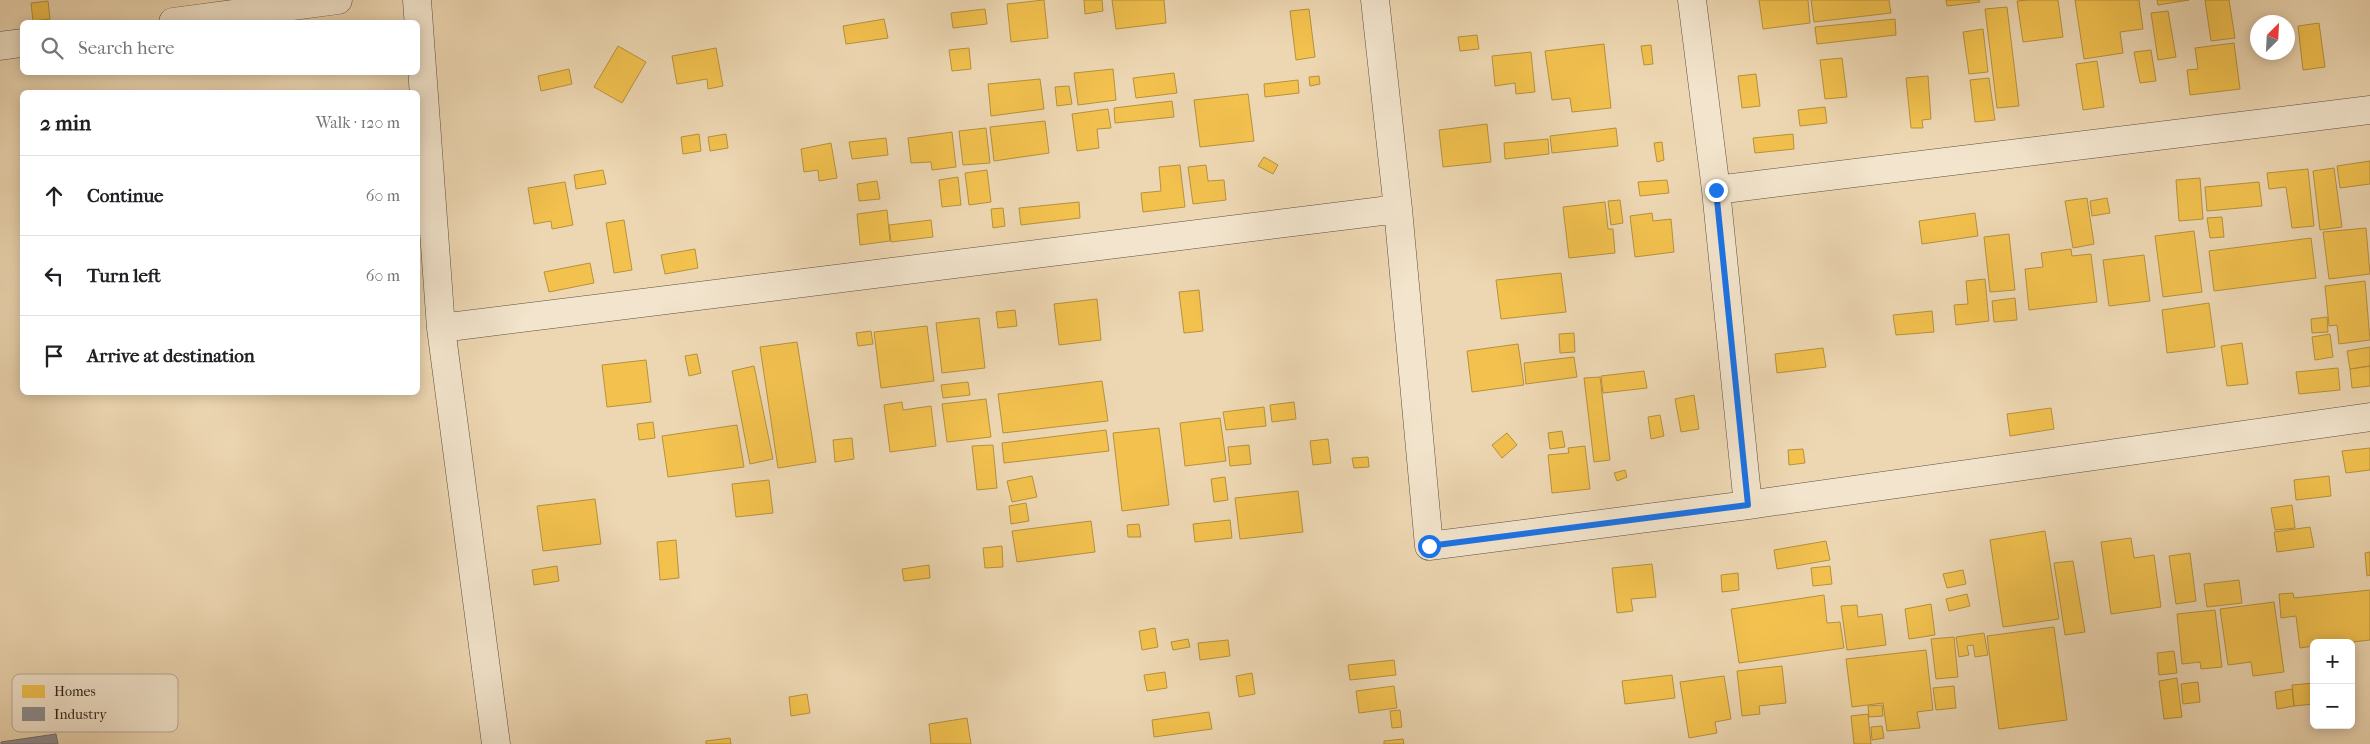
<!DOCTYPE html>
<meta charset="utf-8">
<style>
body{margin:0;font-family:"IM FELL French Canon",serif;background:#f6f6f6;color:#202124}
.controls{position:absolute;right:15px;bottom:15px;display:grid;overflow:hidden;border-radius:8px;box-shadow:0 2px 12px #0003}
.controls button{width:45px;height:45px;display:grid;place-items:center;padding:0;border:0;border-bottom:1px solid #e0e0e0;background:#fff;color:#202124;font:25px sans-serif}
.compass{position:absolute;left:2250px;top:15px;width:45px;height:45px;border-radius:50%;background:#fff;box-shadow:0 2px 12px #0003;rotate:24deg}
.stop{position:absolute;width:15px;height:15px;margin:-11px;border:4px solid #1a73e8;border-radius:50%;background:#fff}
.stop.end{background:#1a73e8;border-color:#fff;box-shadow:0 1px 5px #0008}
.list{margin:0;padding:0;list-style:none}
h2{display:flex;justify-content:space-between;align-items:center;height:65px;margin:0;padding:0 20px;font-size:21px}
h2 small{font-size:16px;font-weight:400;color:#757577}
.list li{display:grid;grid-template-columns:32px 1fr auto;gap:15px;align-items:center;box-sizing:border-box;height:80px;padding:0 20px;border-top:1px solid #e0e0e0}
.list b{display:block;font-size:19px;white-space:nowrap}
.list em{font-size:16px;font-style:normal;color:#757577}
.icon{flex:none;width:28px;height:28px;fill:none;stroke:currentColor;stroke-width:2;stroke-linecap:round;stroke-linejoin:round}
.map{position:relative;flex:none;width:2370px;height:744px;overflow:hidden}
.search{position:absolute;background:#fff;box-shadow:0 2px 12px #0003;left:20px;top:20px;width:400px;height:55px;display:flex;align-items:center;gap:12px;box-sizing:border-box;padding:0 18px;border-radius:8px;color:#757577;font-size:19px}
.panel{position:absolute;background:#fff;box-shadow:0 2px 12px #0003;left:20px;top:90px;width:400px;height:305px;border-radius:8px}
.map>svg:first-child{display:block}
.homes{fill:#f2c14e;stroke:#b7913e}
.industry{fill:#8d8d92;stroke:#706d6d}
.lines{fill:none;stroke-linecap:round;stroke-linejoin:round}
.minor-casing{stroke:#5c4f3e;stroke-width:29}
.minor{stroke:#f3e5cd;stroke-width:28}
.route{stroke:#1a73e8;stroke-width:6}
.key{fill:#f3e5cd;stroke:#b7aa97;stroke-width:1}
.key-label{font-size:14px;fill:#2c2218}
</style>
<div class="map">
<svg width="2370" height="744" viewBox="0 0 2370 744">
<rect width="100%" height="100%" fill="#edd7b2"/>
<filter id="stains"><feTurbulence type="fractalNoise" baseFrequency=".004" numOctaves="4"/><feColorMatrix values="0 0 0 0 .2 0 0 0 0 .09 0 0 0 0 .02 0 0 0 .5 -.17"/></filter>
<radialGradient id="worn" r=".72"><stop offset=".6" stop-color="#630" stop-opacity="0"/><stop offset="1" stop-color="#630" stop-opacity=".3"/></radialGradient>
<path class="homes" d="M1044,0L1048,38L1011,42L1007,4Z
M1084,0H1102L1103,11L1085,14Z
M1112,0H1164L1166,23L1116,29Z
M1759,0H1808L1810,23L1763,29Z
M1811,0H1889L1891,13L1814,22Z
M1946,0H1979L1980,2L1947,6Z
M2028,0H2058L2063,37L2023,42L2017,1Z
M2075,0H2139L2143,29L2120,32L2123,53L2084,59Z
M2157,0H2189L2158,5Z
M2205,0H2229L2235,38L2211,41Z
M48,1L50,19L33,21L31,3Z
M2007,7L2019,106L1997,108L1985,9Z
M985,9L987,24L953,28L951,13Z
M1309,9L1315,57L1296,60L1290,11Z
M2168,11L2176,57L2158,60L2151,13Z
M884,19L888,38L846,44L843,26Z
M1895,19L1896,35L1817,44L1815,27Z
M2319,23L2325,67L2303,70L2298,26Z
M1983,29L1988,72L1969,74L1963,32Z
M1477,35L1479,49L1460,51L1458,37Z
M2234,43L2240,89L2190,95L2187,70L2198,69L2195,48Z
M1604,44L1611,108L1572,112L1570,98L1552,100L1545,51Z
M1651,45L1653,64L1644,65L1641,46Z
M618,46L646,62L622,103L594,87Z
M716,48L723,86L708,89L707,79L677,84L672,56Z
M969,48L971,69L952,71L949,50Z
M2151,50L2156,81L2140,83L2134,52Z
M1531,52L1535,92L1516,94L1515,83L1495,86L1492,56Z
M1842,58L1847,97L1825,99L1820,60Z
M2097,61L2104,107L2083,110L2076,64Z
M569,69L572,84L541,91L538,76Z
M1113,69L1116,100L1078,105L1074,73Z
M1174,73L1177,93L1136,98L1133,78Z
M1756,74L1760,106L1742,108L1738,76Z
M1319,76L1320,84L1310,86L1309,77Z
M1928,76L1931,119L1922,120L1923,128H1911L1906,78Z
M1989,78L1995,120L1975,122L1970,80Z
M1040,79L1044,109L991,116L988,84Z
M1298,80L1299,93L1265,97L1264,84Z
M1069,86L1072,104L1057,106L1055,87Z
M1248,94L1254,141L1200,147L1194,100Z
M1172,101L1174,117L1115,123L1114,108Z
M1825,107L1827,123L1800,126L1798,110Z
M1108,109L1111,128L1097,129L1099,148L1077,151L1072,114Z
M1045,121L1049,153L994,161L990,127Z
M1487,124L1491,162L1443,167L1439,130Z
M986,128L990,163L963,165L959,131Z
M1616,128L1618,146L1552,153L1550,136Z
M952,132L956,167L932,170L931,162L911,163L908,138Z
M699,134L701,151L683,154L681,137Z
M726,134L728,148L710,151L708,137Z
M1793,134L1794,149L1755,153L1753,138Z
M886,138L888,155L852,159L849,142Z
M1548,139L1549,154L1505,159L1504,143Z
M1662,142L1664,160L1657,162L1654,143Z
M831,143L837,178L819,181L818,170L804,172L801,149Z
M1264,157L1278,165L1273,174L1258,166Z
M2370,161V184L2340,188L2337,166Z
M1180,165L1185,207L1143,212L1141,193L1161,191L1159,167Z
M1206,165L1208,181L1224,180L1226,200L1193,204L1188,167Z
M2334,168L2342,227L2320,230L2313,171Z
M2308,169L2314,226L2292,228L2286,187L2269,189L2267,173Z
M603,170L606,184L576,189L574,175Z
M987,170L991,202L969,205L965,173Z
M958,177L961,205L942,207L939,180Z
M2200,178L2203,219L2179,221L2176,180Z
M1667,180L1669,193L1640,196L1638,182Z
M877,181L880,199L859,201L857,184Z
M565,182L573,225L552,229L551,221L534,224L528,188Z
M2259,182L2262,206L2207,211L2205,187Z
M2087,198L2094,244L2073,248L2065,201Z
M2107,198L2110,213L2092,216L2090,201Z
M1620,200L1623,223L1611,225L1608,201Z
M1079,202L1080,218L1021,225L1019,208Z
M1605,202L1608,229H1613L1615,253L1569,258L1563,207Z
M1003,208L1005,226L993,228L991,209Z
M887,210L890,241L860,245L857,214Z
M1652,213L1653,221L1671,219L1674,252L1635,257L1630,216Z
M1975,213L1978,236L1922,244L1919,221Z
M2222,217L2224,237L2210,238L2207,218Z
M624,220L632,270L614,273L606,223Z
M931,220L933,237L891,242L889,225Z
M2366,228L2370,274L2329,279L2323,232Z
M2194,231L2202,292L2163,297L2155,236Z
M2009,234L2015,290L1990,292L1984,237Z
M2311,238L2316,278L2214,291L2209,251Z
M695,249L698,268L665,274L661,255Z
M2071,249L2072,256L2091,254L2097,302L2029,310L2025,269L2043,267L2041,253Z
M2144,255L2150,301L2109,306L2103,260Z
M590,263L594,283L549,292L544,272Z
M1561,273L1566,312L1501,319L1496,280Z
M1985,279L1989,321L1956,325L1954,305L1968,304L1966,281Z
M2365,281L2370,340L2339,344L2337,325L2329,326L2325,286Z
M1199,290L1203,331L1184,333L1179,292Z
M2015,298L2017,320L1994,322L1992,301Z
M1097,299L1101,340L1059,345L1054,304Z
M2209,303L2215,347L2167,353L2162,310Z
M1015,310L1017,326L998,328L996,312Z
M1932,311L1934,332L1896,335L1893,315Z
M2327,317L2328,332L2312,333L2311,319Z
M979,318L985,368L942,373L936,323Z
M927,326L934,381L881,388L874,332Z
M871,331L873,344L858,346L856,333Z
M1574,333L1575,352L1560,353L1559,334Z
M2330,334L2333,357L2315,360L2312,337Z
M797,342L816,462L778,468L760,347Z
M2242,343L2248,384L2227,386L2221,346Z
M1518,344L1524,385L1472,392L1467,351Z
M2370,347V366L2350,369L2347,351Z
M1823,348L1826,367L1777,373L1775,354Z
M697,354L701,373L689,376L685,356Z
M1574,357L1577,377L1526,384L1524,363Z
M646,360L651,402L607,407L602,365Z
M754,366L773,459L750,464L732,371Z
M2370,366V386L2352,388L2350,369Z
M2338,368L2340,390L2299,394L2296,372Z
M1644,371L1647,388L1603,393L1601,376Z
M1600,377L1610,460L1594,462L1584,378Z
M1102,381L1108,421L1003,433L998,394Z
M968,382L970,395L943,398L941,385Z
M1694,395L1699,429L1681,432L1675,399Z
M986,399L991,437L947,442L942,404Z
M902,402L903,410L931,406L936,446L890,452L884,405Z
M1294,402L1296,419L1272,422L1270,405Z
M1264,407L1266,426L1226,430L1223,412Z
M2051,408L2054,429L2010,436L2007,414Z
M1660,415L1664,436L1651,439L1648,417Z
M1220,418L1226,461L1185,466L1180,423Z
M653,422L655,438L639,440L637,424Z
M737,425L744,467L668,477L662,436Z
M1159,428L1169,505L1122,511L1113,433Z
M1106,430L1109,451L1004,463L1002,443Z
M1562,431L1565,447L1550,449L1548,433Z
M1507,433L1517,445L1502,458L1492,445Z
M852,438L854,459L835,462L833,440Z
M1328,439L1331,463L1313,465L1310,441Z
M993,445L997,488L977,490L972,446Z
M1249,445L1251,464L1230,466L1228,447Z
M1585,446L1590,489L1552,493L1548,455L1569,453L1568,448Z
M2370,448V470L2346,473L2342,451Z
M1803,449L1805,463L1789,465L1788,450Z
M1368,457L1369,467L1354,468L1352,458Z
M1625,470L1627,477L1617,481L1614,473Z
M1032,476L1037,497L1012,502L1007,481Z
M2329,476L2331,496L2296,500L2294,480Z
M1225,477L1228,500L1214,502L1211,479Z
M769,480L773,513L736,517L732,484Z
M1298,491L1303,532L1240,539L1235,498Z
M595,499L601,544L543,551L537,506Z
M1026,503L1029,521L1011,524L1009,506Z
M2292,505L2295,528L2275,530L2271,508Z
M1230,520L1232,538L1195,542L1193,524Z
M1091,521L1095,552L1017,562L1012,531Z
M1139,524L1141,537H1128L1127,525Z
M2310,527L2314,547L2277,552L2274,532Z
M2045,531L2059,619L2003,627L1990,540Z
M2131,538L2134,558L2154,555L2161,607L2111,614L2101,542Z
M676,540L679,578L660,580L657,542Z
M1826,541L1830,560L1777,569L1774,550Z
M1002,546L1003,567L985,568L983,548Z
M2370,552V575L2367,576L2365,553Z
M2190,553L2196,601L2176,604L2169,556Z
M2073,561L2085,632L2065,635L2054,563Z
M1652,564L1656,597L1631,599L1633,611L1617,613L1612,568Z
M929,565L930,578L904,581L902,569Z
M557,566L559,581L534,585L532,570Z
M1830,566L1832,584L1813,586L1811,568Z
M1963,570L1966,584L1947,588L1943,574Z
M1738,573L1739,590L1722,592L1721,575Z
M2239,580L2242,603L2207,607L2204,584Z
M2370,590V640L2344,643H2314V646L2300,648L2296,616L2281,618L2279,594L2293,593L2294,598Z
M1967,594L1970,606L1949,611L1946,599Z
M1824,595L1827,623L1840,622L1844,648L1739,663L1731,609Z
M2274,602L2284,672L2253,676L2251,662L2228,665L2220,609Z
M1931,604L1935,635L1909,639L1905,609Z
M1857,605L1858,617L1882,614L1886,645L1847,650L1841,606Z
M2215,610L2222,667L2201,669L2200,662L2182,664L2177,614Z
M2054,627L2067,720L1999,729L1987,636Z
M1155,628L1158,647L1142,650L1139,631Z
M1984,633L1988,655L1975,657L1973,645L1967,646L1969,655L1959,657L1956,637Z
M1954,637L1958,677L1936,679L1931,639Z
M1188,639L1190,647L1173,650L1171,642Z
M1228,640L1230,656L1200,660L1198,643Z
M1926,650L1933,710L1917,712L1920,728L1887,731L1883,703L1852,707L1846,659Z
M2174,651L2177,673L2159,675L2157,653Z
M1394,660L1396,675L1350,680L1348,665Z
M1782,666L1786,703L1759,706L1760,714L1742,716L1737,671Z
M1165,672L1167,688L1147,691L1144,675Z
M1252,673L1255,694L1239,697L1236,676Z
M1672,675L1675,698L1625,704L1622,681Z
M1724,676L1731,719L1715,722L1717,733L1689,738L1680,682Z
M2177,678L2182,717L2164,719L2159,681Z
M2198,682L2200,702L2183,704L2181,684Z
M2314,683V704L2294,706L2292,685Z
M1394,686L1397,708L1359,713L1356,691Z
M1954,686L1956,708L1936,710L1933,688Z
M2292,689L2294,706L2277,709L2275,692Z
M807,694L810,713L791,716L789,697Z
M1882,705L1883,716L1869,717L1868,706Z
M1400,710L1402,727L1392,728L1390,711Z
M1209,712L1212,729L1154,737L1152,720Z
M1868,714L1871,744H1854L1851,716Z
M967,718L971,744H931L929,724Z
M1882,726L1884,738L1872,740L1871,727Z
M730,738L731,744H706V741Z
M1403,739L1404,744H1384V741Z"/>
<path class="industry" d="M56,734L58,744H1V742Z"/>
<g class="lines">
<defs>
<path id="minor" d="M417,0L441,328L496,744
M1375,0L1398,209L1429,546L1748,505L2370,417
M1692,0L1716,190L1748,505
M173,22L338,0
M0,46L22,43
M1716,190L2370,110
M441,328L1398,209"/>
</defs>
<use href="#minor" class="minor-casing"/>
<use href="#minor" class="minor"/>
</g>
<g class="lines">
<path class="route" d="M1429,546L1748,505L1716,190"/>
</g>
<rect x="12" y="674" width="166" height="58" rx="8" class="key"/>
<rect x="22" y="685" width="23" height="13" fill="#f2c14e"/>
<rect x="22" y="707" width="23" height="14" fill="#8d8d92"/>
<g class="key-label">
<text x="54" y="696">Homes</text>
<text x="54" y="719">Industry</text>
</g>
<rect width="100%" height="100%" filter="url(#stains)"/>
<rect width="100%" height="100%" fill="url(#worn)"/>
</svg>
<div class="controls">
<button>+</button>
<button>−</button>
</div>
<svg class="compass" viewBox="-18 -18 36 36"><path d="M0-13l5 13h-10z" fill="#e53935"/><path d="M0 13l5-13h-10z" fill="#757577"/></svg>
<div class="stop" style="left:1429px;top:546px"></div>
<div class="stop end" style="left:1716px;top:190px"></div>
<div class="search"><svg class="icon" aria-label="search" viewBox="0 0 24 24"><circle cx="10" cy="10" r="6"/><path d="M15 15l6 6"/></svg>Search here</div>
<section class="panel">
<h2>2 min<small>Walk · 120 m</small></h2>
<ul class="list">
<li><svg class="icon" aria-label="ahead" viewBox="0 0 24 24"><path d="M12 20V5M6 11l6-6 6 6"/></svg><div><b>Continue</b></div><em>60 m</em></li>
<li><svg class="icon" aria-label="left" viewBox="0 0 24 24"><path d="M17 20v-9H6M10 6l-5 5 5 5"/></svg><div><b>Turn left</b></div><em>60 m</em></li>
<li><svg class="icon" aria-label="arrive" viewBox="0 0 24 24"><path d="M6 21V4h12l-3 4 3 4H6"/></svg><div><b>Arrive at destination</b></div></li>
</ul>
</section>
</div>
